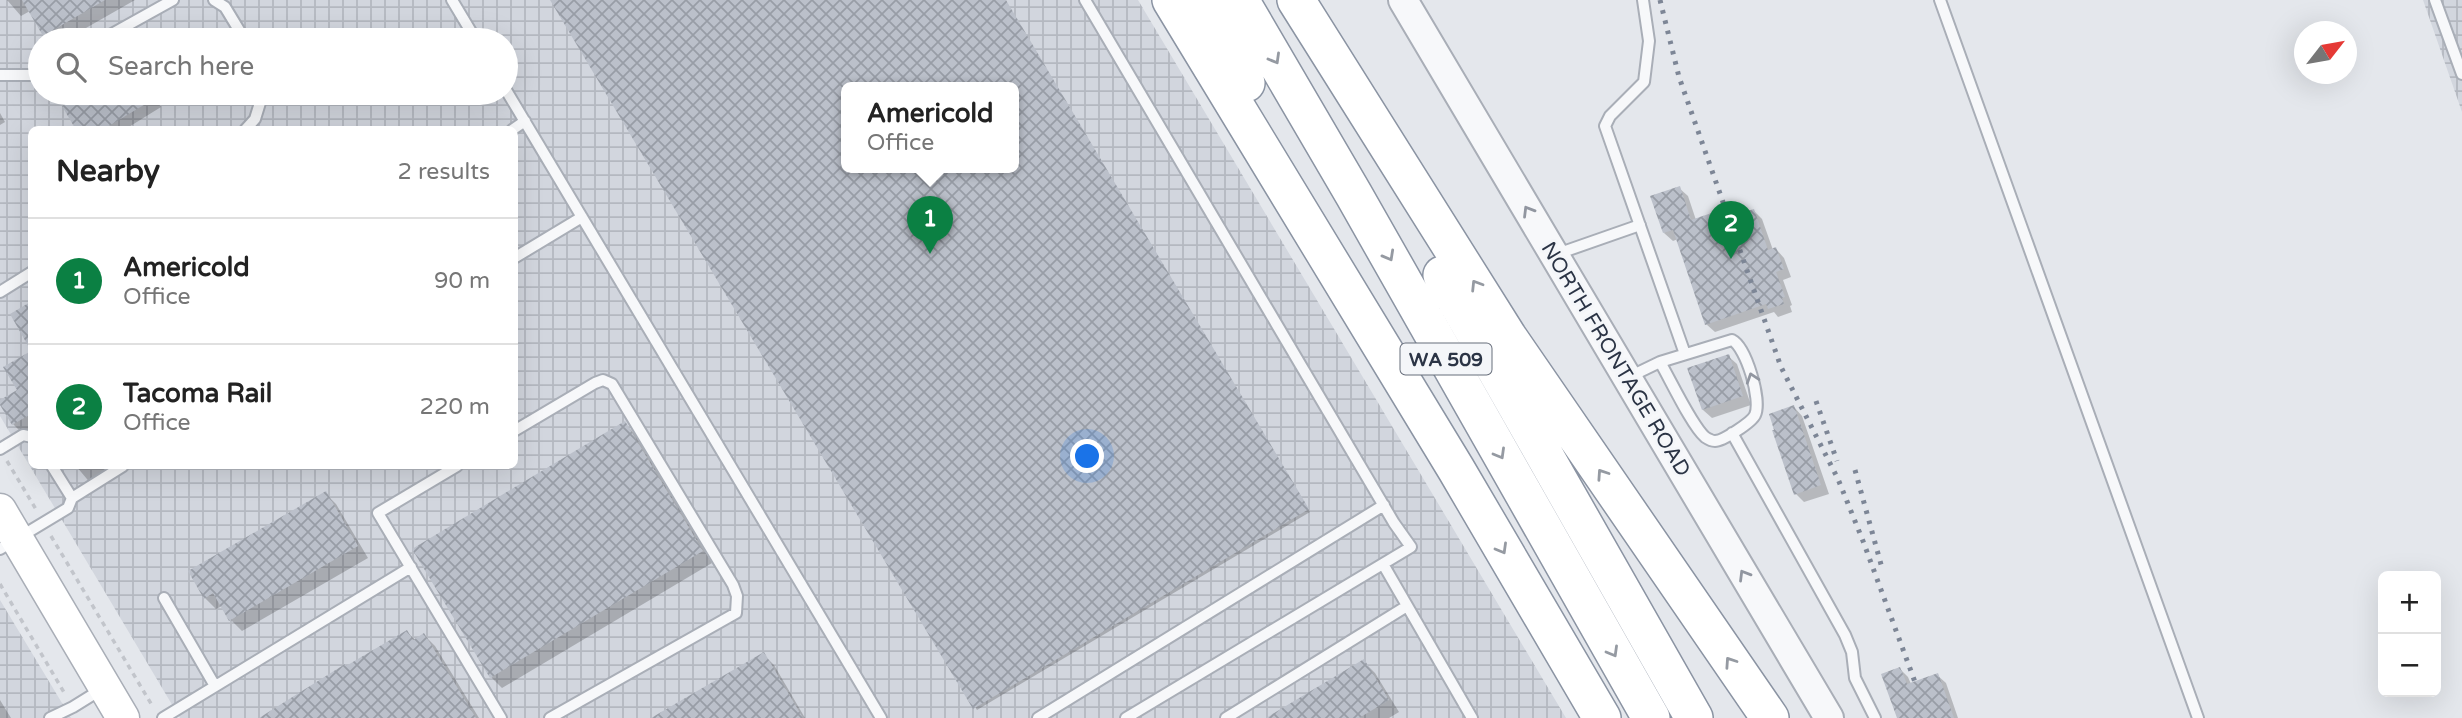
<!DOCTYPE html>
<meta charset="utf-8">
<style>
body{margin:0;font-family:"Varela Round",sans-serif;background:#f2f2f2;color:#222}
.controls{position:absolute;right:21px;bottom:21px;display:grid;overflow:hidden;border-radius:10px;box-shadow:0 7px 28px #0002}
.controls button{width:63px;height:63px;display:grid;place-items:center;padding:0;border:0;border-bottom:2px solid #e0e0e0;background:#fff;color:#222;font:35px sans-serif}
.compass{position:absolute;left:2294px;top:21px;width:63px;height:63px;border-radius:50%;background:#fff;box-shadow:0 7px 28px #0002;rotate:59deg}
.you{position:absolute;left:1088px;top:457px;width:24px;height:24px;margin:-18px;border:5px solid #fff;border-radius:50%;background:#1a73e8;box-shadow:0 0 0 10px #1a73e833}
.badge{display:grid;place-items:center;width:46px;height:46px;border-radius:50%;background:#0b8043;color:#fff;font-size:23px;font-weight:700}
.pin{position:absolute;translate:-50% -58px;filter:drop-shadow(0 2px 4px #0008)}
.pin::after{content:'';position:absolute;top:37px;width:24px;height:21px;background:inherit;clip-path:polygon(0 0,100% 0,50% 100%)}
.popup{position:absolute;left:841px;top:82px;width:178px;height:91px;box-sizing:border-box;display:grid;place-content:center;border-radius:10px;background:#fff;filter:drop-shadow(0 2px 5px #0005);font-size:23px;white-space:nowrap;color:#767676}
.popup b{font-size:26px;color:#222}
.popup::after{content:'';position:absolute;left:50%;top:100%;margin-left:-14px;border:14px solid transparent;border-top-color:#fff}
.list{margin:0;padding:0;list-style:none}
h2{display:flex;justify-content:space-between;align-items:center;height:91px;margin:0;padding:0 28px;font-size:30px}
h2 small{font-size:23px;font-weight:400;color:#767676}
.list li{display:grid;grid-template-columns:46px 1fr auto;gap:21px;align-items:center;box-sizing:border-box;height:126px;padding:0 28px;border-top:2px solid #e0e0e0}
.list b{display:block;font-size:26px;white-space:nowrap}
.list p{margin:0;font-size:23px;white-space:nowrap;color:#767676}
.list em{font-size:23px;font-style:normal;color:#767676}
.icon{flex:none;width:38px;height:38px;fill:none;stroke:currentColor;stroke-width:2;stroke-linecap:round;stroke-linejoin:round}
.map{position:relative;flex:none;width:2462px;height:718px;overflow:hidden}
.search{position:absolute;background:#fff;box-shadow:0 7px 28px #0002;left:28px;top:28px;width:490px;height:77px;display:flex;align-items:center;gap:18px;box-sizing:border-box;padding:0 24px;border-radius:38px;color:#767676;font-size:26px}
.panel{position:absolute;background:#fff;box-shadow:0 7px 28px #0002;left:28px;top:126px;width:490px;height:343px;border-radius:10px}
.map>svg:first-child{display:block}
.industrial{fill:url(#industrial-grid);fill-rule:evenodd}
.shadow{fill:#0003;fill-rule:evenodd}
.building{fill:url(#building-cross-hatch);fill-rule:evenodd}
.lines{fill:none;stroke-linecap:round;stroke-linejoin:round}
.service-casing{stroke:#a9aeb7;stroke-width:14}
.tertiary-casing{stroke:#a9aeb7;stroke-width:32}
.secondary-casing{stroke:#a9aeb7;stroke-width:35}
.trunk-casing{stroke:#8b94a3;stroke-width:40}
.path{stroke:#c2c5cb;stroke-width:3.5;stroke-dasharray:5 5;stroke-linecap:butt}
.service{stroke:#f7f8fa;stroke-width:10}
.tertiary{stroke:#f7f8fa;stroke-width:28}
.secondary{stroke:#fff;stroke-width:32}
.trunk{stroke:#fff;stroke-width:37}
.rail{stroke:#7d8696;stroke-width:5;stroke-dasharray:3.5 7;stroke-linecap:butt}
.oneway{stroke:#959aa2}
.oneway2{stroke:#9196a0}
.labels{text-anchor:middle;stroke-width:6;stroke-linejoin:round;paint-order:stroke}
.shield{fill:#f4f6f9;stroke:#676e7b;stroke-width:2}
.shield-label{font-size:19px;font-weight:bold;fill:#2b3445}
.street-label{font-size:21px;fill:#2b3445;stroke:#f4f6f9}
</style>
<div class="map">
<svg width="2462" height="718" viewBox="0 0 2462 718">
<defs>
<pattern id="industrial-grid" width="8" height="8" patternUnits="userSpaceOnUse" patternTransform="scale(1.75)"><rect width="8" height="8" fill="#d2d6de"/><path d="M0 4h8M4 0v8" fill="none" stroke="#b4b8c0"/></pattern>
<pattern id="building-cross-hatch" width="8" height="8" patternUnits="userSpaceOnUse" patternTransform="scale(1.75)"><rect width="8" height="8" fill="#bbc0ca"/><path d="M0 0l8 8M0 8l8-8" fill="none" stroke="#989da6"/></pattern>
</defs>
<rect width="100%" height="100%" fill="#e4e7ec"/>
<path class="industrial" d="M0,0H1138L1566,718H180L0,416ZM40,40H506V93H40ZM846,88H1014V168H846ZM32,130H514V466H32Z
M2423,0H2462V112Z
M0,600L71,718H0Z"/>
<path class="shadow" d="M7,0H135L65,40H50L30,11L21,16Z
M552,0H1005L1310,512L977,710ZM846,88H1014V168H846Z
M77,93H176L158,103L161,107L124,130H78L80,98Z
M0,113L5,122L0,125Z
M1679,188L1688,196L1696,220L1734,207L1742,215L1754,211L1762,219L1773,250L1776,249L1784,258L1791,277L1783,280L1792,305L1790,306L1792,312L1778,317L1774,312L1715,332L1706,324L1678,239L1673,241L1664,233Z
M1728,356L1737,364L1751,405L1712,418L1703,410Z
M32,360V431L24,435L13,424L0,402L19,391Z
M1794,407L1802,416L1829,494L1804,502L1796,494Z
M625,424L636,435L712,563L502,688L491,677Z
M76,466H114L92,485Z
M325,493L336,504L368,558L242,631L231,620L222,606L216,609L205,598Z
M407,632L415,640L424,635L435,646L479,718H263Z
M763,654L774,665L805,718H655Z
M1364,662L1375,673L1399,712L1389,718H1270Z
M1900,669L1908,677L1911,684L1937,675L1946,683L1958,718H1899Z
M0,700L11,718H0Z"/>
<path class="building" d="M22,0H105L43,36Z
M550,0H1006L1309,509L973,709ZM846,88H1014V168H846Z
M85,93H164L102,130H76L62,106Z
M1680,186L1691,220L1735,205L1738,214L1754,209L1768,250L1776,247L1784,269L1776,272L1785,297L1782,298L1784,304L1768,309L1766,304L1705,325L1673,230L1663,233L1650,196Z
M32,301V416L31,414L12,425L0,405V400L17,390L3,367L31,351L10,314Z
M1729,354L1743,396L1702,410L1687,368Z
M1794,405L1821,485L1794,495L1772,430H1774L1769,414Z
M625,421L703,551L490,678L412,549Z
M326,491L358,546L229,621L213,593L204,599L188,571Z
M407,630L413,640L424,633L476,718H259L345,664L346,666Z
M764,652L803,718H651Z
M1364,659L1389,700L1359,718H1266Z
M1900,667L1907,684L1938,673L1954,718H1897L1881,674Z"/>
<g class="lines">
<defs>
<path id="service" d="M214,0L225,7L245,40
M452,0L476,40
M1085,0L1394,523L1411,547L1126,718
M1643,0L1649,41L1644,82L1610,116L1605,126L1685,354
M1940,0L2198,718
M2435,0L2462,74
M101,40L173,0
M0,75H40
M506,90L881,718
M245,130L255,119L263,93
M512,130L525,121
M1557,254L1640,225
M514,258L582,217
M0,292L32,272
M1629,377L1660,362L1732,340C1746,347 1762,400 1755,415C1752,422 1723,441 1715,441C1711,441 1708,439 1705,437C1692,426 1670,379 1660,362
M514,431L595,383L603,380L612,384L733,585L737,596L736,613L550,718
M1732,433L1845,635L1852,652L1855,678L1875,718
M0,449L23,435L32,437
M457,466L378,513L501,718
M72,498L123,466
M0,549L68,508L72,498L52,466
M1383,564L1472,718
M164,598L215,686
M50,718L73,707L102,689
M163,718L411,567
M1038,718L1384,505
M1226,718L1407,606"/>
<path id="tertiary" d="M1403,0L1829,718"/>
<path id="secondary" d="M0,510L123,718"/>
<path id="trunk" d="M1171,0L1456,469L1602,718
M1205,0L1246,83
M1240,0L1354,195L1651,718
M1296,0L1508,337L1770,718
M1442,275L1694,718"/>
</defs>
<use href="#service" class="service-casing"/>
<use href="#tertiary" class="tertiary-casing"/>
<use href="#secondary" class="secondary-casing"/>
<use href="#trunk" class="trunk-casing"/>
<path class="path" d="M7,461L37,511
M51,536L153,707
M0,584L65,694"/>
<use href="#service" class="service"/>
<use href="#tertiary" class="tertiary"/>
<use href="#secondary" class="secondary"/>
<use href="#trunk" class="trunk"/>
<path class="rail" d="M1660,0L1679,77L1781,367L1838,479L1863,541L1915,682
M1816,401L1837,461
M1855,470L1882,568"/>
</g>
<defs><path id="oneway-chevron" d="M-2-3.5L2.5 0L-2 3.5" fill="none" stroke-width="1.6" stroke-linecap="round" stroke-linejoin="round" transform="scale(1.75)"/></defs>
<g class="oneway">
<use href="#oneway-chevron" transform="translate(1275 59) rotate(60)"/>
<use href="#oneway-chevron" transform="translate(1389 256) rotate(61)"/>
<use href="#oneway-chevron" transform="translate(1476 285) rotate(-122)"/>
<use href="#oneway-chevron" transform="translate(1500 454) rotate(60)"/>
<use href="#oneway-chevron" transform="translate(1602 474) rotate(-124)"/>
<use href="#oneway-chevron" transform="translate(1502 549) rotate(60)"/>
<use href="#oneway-chevron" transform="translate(1613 652) rotate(60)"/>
<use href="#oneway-chevron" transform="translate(1730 662) rotate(-124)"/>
</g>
<g class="oneway2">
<use href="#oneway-chevron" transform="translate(1528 211) rotate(-121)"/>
<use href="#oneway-chevron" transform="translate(1752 378) rotate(-108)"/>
<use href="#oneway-chevron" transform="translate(1744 575) rotate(-121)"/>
</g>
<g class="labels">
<rect class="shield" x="1400.5" y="343.5" width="91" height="31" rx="5"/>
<g class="shield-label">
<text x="1446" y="366">WA 509</text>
</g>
<g class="street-label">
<text transform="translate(1616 359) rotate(59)" y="7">NORTH FRONTAGE ROAD</text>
</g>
</g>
</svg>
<div class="controls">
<button>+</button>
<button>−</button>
</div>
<svg class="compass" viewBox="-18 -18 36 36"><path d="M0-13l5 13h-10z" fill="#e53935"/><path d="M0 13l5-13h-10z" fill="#767676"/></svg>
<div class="you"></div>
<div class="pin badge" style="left:930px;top:254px">1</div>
<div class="popup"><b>Americold</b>Office</div>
<div class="pin badge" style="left:1731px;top:259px">2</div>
<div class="search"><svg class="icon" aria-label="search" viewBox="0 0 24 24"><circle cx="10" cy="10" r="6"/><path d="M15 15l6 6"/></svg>Search here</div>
<section class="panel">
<h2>Nearby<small>2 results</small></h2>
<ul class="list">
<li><span class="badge">1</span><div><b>Americold</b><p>Office</p></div><em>90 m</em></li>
<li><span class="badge">2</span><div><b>Tacoma Rail</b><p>Office</p></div><em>220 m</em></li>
</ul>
</section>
</div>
